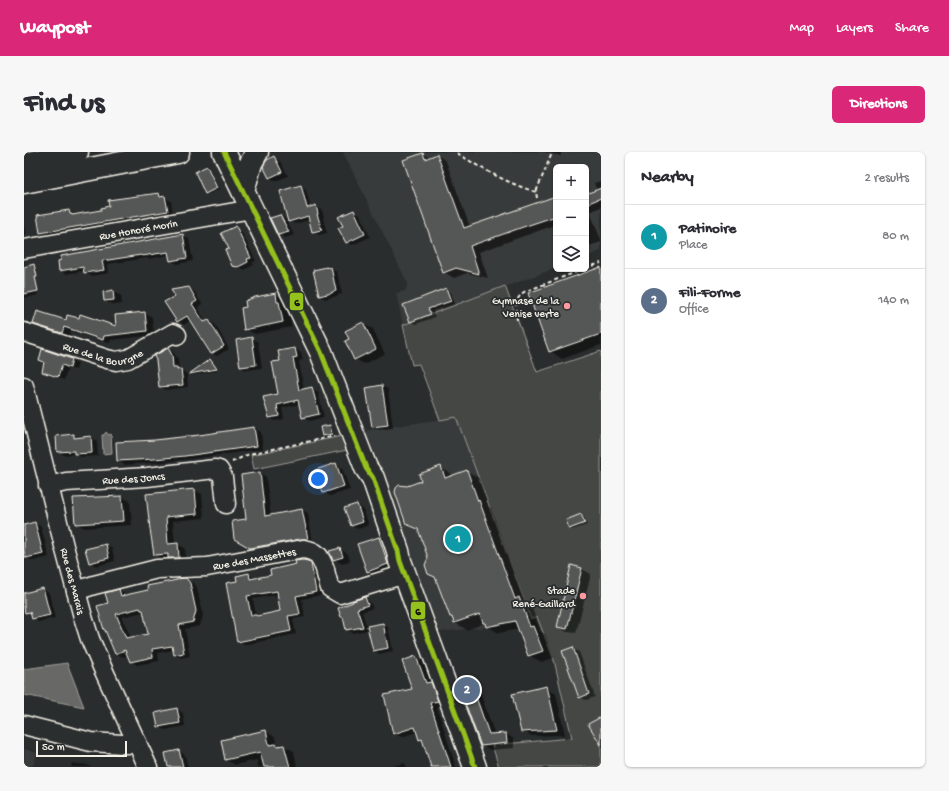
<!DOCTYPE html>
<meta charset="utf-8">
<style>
body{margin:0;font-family:"Gochi Hand",sans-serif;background:#f7f7f7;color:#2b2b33}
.controls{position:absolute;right:12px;top:12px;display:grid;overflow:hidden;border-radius:6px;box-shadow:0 1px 3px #0004}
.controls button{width:36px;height:36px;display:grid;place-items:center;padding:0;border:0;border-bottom:1px solid #e1e1e2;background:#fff;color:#2b2b33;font:20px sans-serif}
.scale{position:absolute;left:12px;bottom:10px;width:91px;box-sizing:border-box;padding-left:4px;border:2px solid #f4f1e8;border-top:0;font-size:11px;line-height:14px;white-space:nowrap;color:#f4f1e8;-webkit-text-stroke:3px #2a2d2e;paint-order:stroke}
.you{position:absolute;left:294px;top:327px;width:14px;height:14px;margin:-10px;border:3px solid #fff;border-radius:50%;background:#1a73e8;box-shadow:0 0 0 6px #1a73e833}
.badge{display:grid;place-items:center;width:26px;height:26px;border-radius:50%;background:#db2777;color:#fff;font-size:13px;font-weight:700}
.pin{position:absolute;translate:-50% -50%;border:2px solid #fff;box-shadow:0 1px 4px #0006}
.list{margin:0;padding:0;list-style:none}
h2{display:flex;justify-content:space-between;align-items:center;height:52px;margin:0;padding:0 16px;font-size:17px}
h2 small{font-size:13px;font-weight:400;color:#7c7c81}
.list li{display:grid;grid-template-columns:26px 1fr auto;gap:12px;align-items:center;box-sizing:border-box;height:64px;padding:0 16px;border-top:1px solid #e1e1e2}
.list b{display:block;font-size:15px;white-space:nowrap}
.list p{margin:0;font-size:13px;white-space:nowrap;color:#7c7c81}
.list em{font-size:13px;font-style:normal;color:#7c7c81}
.icon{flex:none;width:22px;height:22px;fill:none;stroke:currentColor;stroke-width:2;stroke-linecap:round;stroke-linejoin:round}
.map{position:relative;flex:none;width:577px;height:615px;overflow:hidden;border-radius:6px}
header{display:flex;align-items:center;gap:24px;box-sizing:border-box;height:56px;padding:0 20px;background:#db2777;color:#fff}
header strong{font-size:19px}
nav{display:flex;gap:22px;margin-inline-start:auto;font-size:14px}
.intro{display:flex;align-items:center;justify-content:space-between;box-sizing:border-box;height:96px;padding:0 24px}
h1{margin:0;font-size:28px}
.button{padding:10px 18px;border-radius:6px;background:#db2777;color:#fff;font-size:14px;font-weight:700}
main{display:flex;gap:24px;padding:0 24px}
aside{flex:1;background:#fff;border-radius:6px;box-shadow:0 1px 3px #0004}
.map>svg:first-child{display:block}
.built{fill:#373a3a}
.green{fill:#444645;stroke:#9c9c96}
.water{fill:#676866;stroke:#9f9f9a}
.shadow{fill:#0007;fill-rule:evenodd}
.building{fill:#555756;stroke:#f4f1e8;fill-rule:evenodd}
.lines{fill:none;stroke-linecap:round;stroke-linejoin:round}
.minor-casing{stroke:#f4f1e8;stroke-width:21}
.major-casing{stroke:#f4f1e8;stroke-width:25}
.path{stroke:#f4f1e8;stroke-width:2;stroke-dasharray:4 3;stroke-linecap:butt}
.minor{stroke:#2a2d2e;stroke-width:18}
.major{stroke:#2a2d2e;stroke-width:22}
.bus-1-casing{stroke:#2a2d2e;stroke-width:8}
.bus-1{stroke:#95c11f;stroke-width:5}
.poi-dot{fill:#ff9aa2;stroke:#2a2d2e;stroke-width:1.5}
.labels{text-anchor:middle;stroke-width:3.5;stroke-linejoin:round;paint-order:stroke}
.street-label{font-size:11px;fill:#f4f1e8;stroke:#2a2d2e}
.poi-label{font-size:11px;fill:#f4f1e8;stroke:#2a2d2e;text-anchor:end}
.line-badge{stroke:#2a2d2e;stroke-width:1.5}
.pale-badge-label{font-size:11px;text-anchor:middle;font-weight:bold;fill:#111}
</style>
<header>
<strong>Waypost</strong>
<nav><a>Map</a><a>Layers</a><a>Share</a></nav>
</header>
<div class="intro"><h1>Find us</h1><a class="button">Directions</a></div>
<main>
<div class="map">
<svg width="577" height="615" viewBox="0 0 577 615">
<rect width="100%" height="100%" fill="#2a2d2e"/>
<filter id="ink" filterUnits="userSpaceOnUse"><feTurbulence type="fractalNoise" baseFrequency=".025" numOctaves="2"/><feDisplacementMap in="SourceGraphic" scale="8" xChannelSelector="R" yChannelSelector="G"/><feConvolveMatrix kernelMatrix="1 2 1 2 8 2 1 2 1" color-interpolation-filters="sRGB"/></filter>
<g filter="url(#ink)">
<path class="built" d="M319,0H577V99L562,105V15H532V116L379,173L372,141L381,139L384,132L349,61Z
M432,265L507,467L462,475L416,480L409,464L359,322L348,301L339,279Z
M0,597L14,601L8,615H0Z"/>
<path class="green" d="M481,134L513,220L577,199V615H475L468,593L548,586L530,508L513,465L507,467L432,265L416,268L395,212L388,213L379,173Z
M318,284L323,298L230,317L227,303Z"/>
<path class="water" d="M82,280L85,283L87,282L88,301L79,302L78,283H80Z
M43,511L60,555L0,543V517Z"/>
<path class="shadow" d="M520,0H537V4Z
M399,2L406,6L413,3L422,9L446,75L532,45V75L531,73L455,100L464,126L443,121L430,126L420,120Z
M250,6L256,9L264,24L252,29L246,26L241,14Z
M182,15L185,16L195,37L185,42L182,41Z
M577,29V55L566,60L577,88V90L562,95V43L573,39L570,31Z
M277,34L282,38L287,56L292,55L298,58L300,65L299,66L303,81L295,83L289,79L285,68L271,72L265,69Z
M135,42L147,49L149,62L23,84L17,80L45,59L51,62V64L78,59L86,55L85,49Z
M330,59L336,62L346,85L328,93L323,90L320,75Z
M256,64L262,67L270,83L261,86L255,82Z
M0,73L2,84H0Z
M212,76L217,79L232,109L228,111L230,113L220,118L215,117L209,113L206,98Z
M159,83L165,87L169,109L153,112L147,108L146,103L124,107L123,106L84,112L85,121L67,124L61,120L60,119L42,122L36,118L38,109Z
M0,116L9,119L14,143L2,146L0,144Z
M303,116L305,117H307L313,120L318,142L314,143V144L301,147L296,144Z
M577,116V193L538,207L526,199Z
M165,136L171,140L178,152L174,155L182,170L185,169L191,172L205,197L193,204L187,201L167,168L160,173L154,169Z
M422,137L427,140L431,152L409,159L411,165L392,172L386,169Z
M89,139L97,144L98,152L90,153L81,149Z
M252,142L261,148L262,155L264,156L268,175L231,182L221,177Z
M121,161L128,165L130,183L87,188L86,191L47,179L45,185L18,176L11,172L93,175Z
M339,172L349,177L361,202L340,212L331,207Z
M228,186L234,190L238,216L223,218L217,215Z
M144,197L150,201L154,207L155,217L163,222L164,235L142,238L136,235Z
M271,197L277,200L279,208L275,209L280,238L288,236L294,240L300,265L285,269L279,265L276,252L258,256L260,267L251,269L245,266L255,243L257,210Z
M19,199L48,208L54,211L52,218L44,216L40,228L25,223L19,219L21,211L16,208Z
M186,208L188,210L194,219L169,223L167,222Z
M358,234L364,237L369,276L355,278L349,274Z
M0,274L4,276V278L0,282Z
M306,274L308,276L310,283L302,285L299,283Z
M230,276L237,280L239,297L168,307L138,310L101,313L94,309L131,289L176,284Z
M49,283L54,286L67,285L73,289L74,304L57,305L53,302L40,303L34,300Z
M312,312L318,316L326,338L306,344L300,340Z
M417,316L428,322L429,324L443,319L455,326L465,355L467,356L501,450L507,453L516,479L521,482L530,506L517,510L505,503L495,477L475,481L463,474L461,471L443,478L431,471L430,467L427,465L396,378L383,371V335L398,330ZM496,467V469L469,474V472Z
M236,321L242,325L247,364L278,358L284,361L289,390H284L233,399L211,386L223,368Z
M170,338L178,342L180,366L149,369L151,392H153L161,396L162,409L152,410L146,406L138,407L131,402L127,377Z
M98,345L106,349L108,373L60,376L52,371L50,347Z
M333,353L339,357L345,373L334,377L328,374Z
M557,363L560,365L563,373L548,378L546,376Z
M11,371L17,375L25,405L9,409L3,406L0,394V374Z
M354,386L364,392L373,417L354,424L344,419Z
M82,393L88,396L91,409L72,414L66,410Z
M316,397L324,402L326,409L318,412L310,407Z
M281,409L293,416L298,443L278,447L281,465L269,467L272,482L220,493L214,489V430L225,422L231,427L248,423ZM254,443L257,460L235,465L232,464L229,447Z
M548,415L558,417L567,422L552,481L543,480L534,475Z
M162,427L169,431L173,435L179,464L176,474L161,477L166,504L157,506L150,502V498L134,501L135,509L113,513L107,509L104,503L99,505L92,501L85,452L95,438L102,442V444L125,439ZM120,460L125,483L107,486L98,465Z
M19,437L25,441L31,466L14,470L8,466V463L2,460L0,450V442Z
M341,446L346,450L349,456L338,460L344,478L329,481L323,478L321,465Z
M358,472L364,475L369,499L355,502L350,498Z
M549,496L555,500L571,545L562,548L556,545Z
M392,505L399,509L408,531L414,535L420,553L413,555L432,615H410L399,589L396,587L394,580L377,585L370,581L390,537Z
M445,526L453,531L471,583L482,582L490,587V596L466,598L457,593Z
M522,535L532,541L541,583L508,584L498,579Z
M153,557L159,561L161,574L141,578L135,574Z
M241,579L251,585L253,594L255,595L260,594L270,599L273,615H234L233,608L211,613L202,608Z
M155,599L161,603L164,615H145Z
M48,611L63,613L67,615H47Z
M380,611L382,613L383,615H370V614Z"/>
<path class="building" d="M399,1L401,7L413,2L440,76L532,44V64L499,75L446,94L455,122L432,116L419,121L379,8Z
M250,4L258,20L245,26L239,14L243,8Z
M183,14L193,36L181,42L171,20Z
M277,33L283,56L292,53L294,62H293L298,78L288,80L284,64L264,70L256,39Z
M577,36V46L562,52V42Z
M135,41L136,45L141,44L144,59L16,81L13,63L45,58L46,62H48V63L77,58V56L85,54L84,48Z
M330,58L341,82L322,91L314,76L319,74L314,65Z
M256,63L265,80L254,83L246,66Z
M212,74L227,106L223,107L224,110L214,115L208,114L201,98L205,97L197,81Z
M159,82L163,106L146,109L144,100L118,104L117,103L78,109L80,118L60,121L59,115L35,119L34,109L37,108V104Z
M10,112L13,125H11L14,139L0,142V115Z
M303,115V116L307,115L312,139L308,140V141L295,144L289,118Z
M577,115V182L525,200L504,141Z
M165,135L173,149L168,152L180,170L185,168L200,194L187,202L163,164L153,170L140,150L151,144L147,138Z
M422,136L427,149L404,157L407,162L386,170L379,153Z
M89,138L90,148L80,149L79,140Z
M252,141L253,150H255L259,170L220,178L217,156L222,155L221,149L231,145Z
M13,159L42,168L43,163L55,166L56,162L92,174L91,163L121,160L123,179L80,184L79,188L40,175L38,181L9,172Z
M339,170L352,197L330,208L321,189L325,187L321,179Z
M228,185L232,213L216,215L212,188Z
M144,196L148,203L149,215H153V218L157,217L159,233L135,235L132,208L130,204Z
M271,196L273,205L269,206L275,238L288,235L295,262L278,266L274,248L253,253L255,264L245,266L239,245L254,242L248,210L256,209L254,199Z
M18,197L48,207L46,216L38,213L34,225L18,220L20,210L15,208Z
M186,207L193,217L165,222Z
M358,233L364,273L348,275L342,236Z
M306,273L308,282L298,284L296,275Z
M230,275L233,294L161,304L130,307L93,309L92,290L131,288L175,283Z
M50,282V286L67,284L68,301L50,302V299L33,300L32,284Z
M312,311L320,334L299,341L291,318Z
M417,314L421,326L443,318L454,349L455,348L491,447L495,445L506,475L509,474L519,499L504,504L491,469L462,475L461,471H459L456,462L430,471L428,465H426L411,425L404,422L401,413L404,406L394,377L382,372L371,340L372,336L375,333L383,334L397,329L395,322Z
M236,320L241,364L278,357L284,387H277L226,396L210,387L208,369L222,367L217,323Z
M171,337L173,362L142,365L144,392L154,391L155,406H144V402L130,403L126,377L122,342Z
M98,344L100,369L51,372L49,346Z
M333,352L339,370L327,374L320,356Z
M557,362L561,371L545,377L542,368Z
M11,370L19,402L2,406L0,399V373Z
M355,385L364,412L343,420L333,392Z
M82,392L85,406L65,411L61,397Z
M316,396L319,405L309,408L305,399Z
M279,408L284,409L287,411L292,440L272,444L276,462L264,464L267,479L213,490L202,431L213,429L212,424L225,421L226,427L247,423L246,418L272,412L271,409ZM253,439L256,459L233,464L232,463H227L223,444Z
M547,413L558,416L543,477L533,475Z
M162,426L166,431L172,459L169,470L155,473L160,501L150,503L148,494L128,497L129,505L106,510L101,498L91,502L81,478H80L73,454L84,451L81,441L95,437L97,444L124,438L123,434L153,428V427ZM116,456L117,458H119L124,482L102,486L92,462Z
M19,436L26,463L8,467L6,460L1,461L0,455V441Z
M341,445L344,453L333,457L339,475L322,478L319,465H317L314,456L329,450V449Z
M359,471L364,496L349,499L343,474Z
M549,495L565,542L555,546L538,499Z
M392,504L402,531L407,530L414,549L406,551L427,615H407L398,587L395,588L391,575L369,582L360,543L388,537L378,509Z
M445,525L465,582L482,581L483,591L457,594L433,529Z
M523,534L533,578L497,580L488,542Z
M153,556L156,571L134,575L131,561Z
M577,565V593L564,572Z
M242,578L245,593L252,592L253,594L260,593L266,615H240L236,600L201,608L197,588Z
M155,598L159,615H144L141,601Z"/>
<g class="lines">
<defs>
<g id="minor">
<path id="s1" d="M0,97L228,57"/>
<path id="s2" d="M0,180L83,207L92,209L104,207L149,181L153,183"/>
<path id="s3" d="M0,234L40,394L59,465L66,487L79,517L124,615"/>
<path id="s4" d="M24,334L42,330L123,325L191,317L195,318L199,325L202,352"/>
<path id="s5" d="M52,439L70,433L133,417L183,415L279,397C294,399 296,404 301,417C302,424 304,430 306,436L316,442L381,422"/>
<path d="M0,573L67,590L98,592H107L113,590"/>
</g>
<path id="major" d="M200,0L297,200L342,316L349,326L374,399L376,409L451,615
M0,12L53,0
M0,30L154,0
M219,39L227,11L233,0"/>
</defs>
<use href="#minor" class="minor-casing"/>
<use href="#major" class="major-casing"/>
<path class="path" d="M433,1C458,17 483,31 512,40
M513,46L512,40L528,1
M562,116L577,111
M493,168C492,158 490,147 500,140L560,117
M208,310L225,302L311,284"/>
<use href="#minor" class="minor"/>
<use href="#major" class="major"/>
<defs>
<path id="bus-1" d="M200,0L297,200L342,316L349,326L374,399L376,409L451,615"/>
</defs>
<use href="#bus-1" class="bus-1-casing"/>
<use href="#bus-1" class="bus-1"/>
</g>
</g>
<g class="poi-dot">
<circle cx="543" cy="154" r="4"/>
<circle cx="559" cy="444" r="4"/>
</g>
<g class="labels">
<g class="street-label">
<text dy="4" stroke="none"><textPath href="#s1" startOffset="116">Rue Honoré Morin</textPath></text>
<text dy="4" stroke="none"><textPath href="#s2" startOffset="83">Rue de la Bourgne</textPath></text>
<text dy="4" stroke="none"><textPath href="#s4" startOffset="86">Rue des Joncs</textPath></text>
<text dy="4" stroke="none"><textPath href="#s5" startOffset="182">Rue des Massettes</textPath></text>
<text dy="4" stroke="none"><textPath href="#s3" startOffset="201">Rue des Marais</textPath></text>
</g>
<g class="poi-label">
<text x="535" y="152">Gymnase de la<tspan x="535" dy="13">Venise verte</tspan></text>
<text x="551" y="442">Stade<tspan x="551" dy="13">René-Gaillard</tspan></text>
</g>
</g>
<g class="line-badge">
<rect x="265" y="140" width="15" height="19" rx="4" fill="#95c11f"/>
<rect x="386" y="449" width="16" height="19" rx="4" fill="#95c11f"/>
</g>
<g class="pale-badge-label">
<text x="273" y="154">6</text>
<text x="394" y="463">6</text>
</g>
</svg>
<div class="controls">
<button>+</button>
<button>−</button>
<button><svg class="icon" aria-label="layers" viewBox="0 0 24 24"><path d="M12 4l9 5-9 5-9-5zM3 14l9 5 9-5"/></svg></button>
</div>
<div class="scale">50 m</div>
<div class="you"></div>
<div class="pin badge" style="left:434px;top:387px;background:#0f9aa8">1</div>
<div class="pin badge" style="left:443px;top:538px;background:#5c6f8a">2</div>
</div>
<aside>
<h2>Nearby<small>2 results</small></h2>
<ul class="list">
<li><span class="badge" style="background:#0f9aa8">1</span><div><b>Patinoire</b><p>Place</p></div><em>80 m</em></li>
<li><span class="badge" style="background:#5c6f8a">2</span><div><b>Fili-Forme</b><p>Office</p></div><em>140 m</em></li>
</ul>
</aside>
</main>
